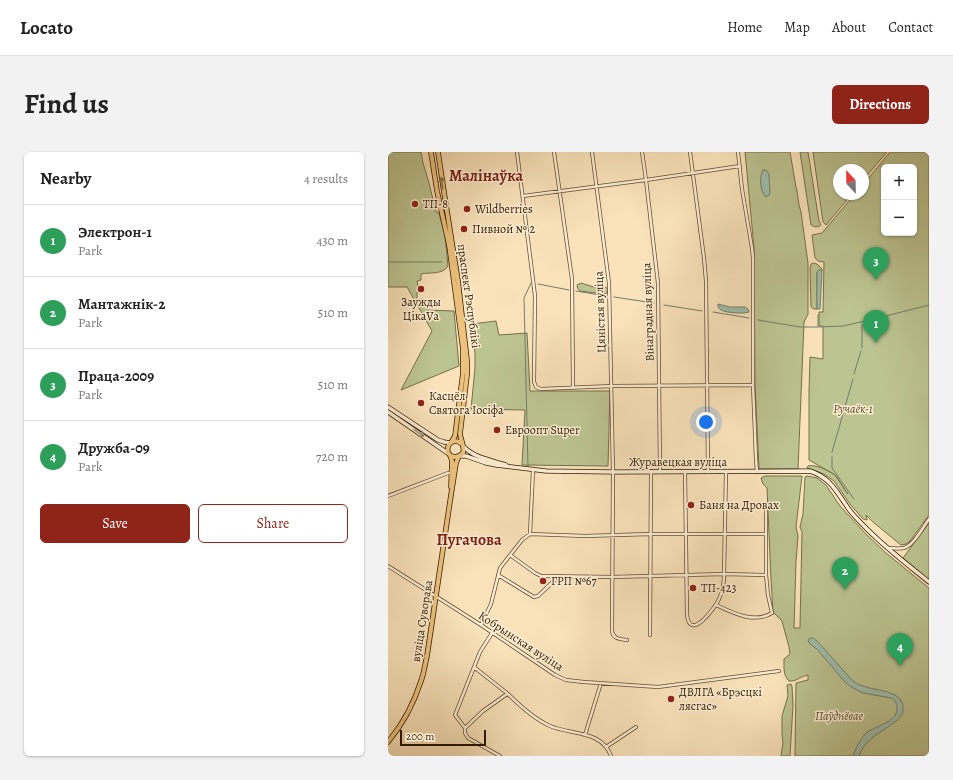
<!DOCTYPE html>
<meta charset="utf-8">
<style>
body{margin:0;font-family:Alegreya,serif;background:#f2f2f2;color:#222}
.controls{position:absolute;right:12px;top:12px;display:grid;overflow:hidden;border-radius:6px;box-shadow:0 1px 3px #0004}
.controls button{width:36px;height:36px;display:grid;place-items:center;padding:0;border:0;border-bottom:1px solid #e0e0e0;background:#fff;color:#222;font:20px sans-serif}
.compass{position:absolute;left:445px;top:12px;width:36px;height:36px;border-radius:50%;background:#fff;box-shadow:0 1px 3px #0004;rotate:338deg}
.scale{position:absolute;left:12px;bottom:10px;width:86px;box-sizing:border-box;padding-left:4px;border:2px solid #321c01;border-top:0;font-size:11px;line-height:14px;white-space:nowrap;color:#321c01;-webkit-text-stroke:3px #fcedd3;paint-order:stroke}
.you{position:absolute;left:318px;top:270px;width:14px;height:14px;margin:-10px;border:3px solid #fff;border-radius:50%;background:#1a73e8;box-shadow:0 0 0 6px #1a73e833}
.badge{display:grid;place-items:center;width:26px;height:26px;border-radius:50%;background:#8f2418;color:#fff;font-size:13px;font-weight:700}
.pin{position:absolute;translate:-50% -33px;filter:drop-shadow(0 1px 2px #0008)}
.pin::after{content:'';position:absolute;top:21px;width:14px;height:12px;background:inherit;clip-path:polygon(0 0,100% 0,50% 100%)}
.list{margin:0;padding:0;list-style:none}
h2{display:flex;justify-content:space-between;align-items:center;height:52px;margin:0;padding:0 16px;font-size:17px}
h2 small{font-size:13px;font-weight:400;color:#767676}
.list li{display:grid;grid-template-columns:26px 1fr auto;gap:12px;align-items:center;box-sizing:border-box;height:72px;padding:0 16px;border-top:1px solid #e0e0e0}
.list b{display:block;font-size:15px;white-space:nowrap}
.list p{margin:0;font-size:13px;white-space:nowrap;color:#767676}
.list em{font-size:13px;font-style:normal;color:#767676}
.actions{display:flex;gap:8px;padding:12px 16px}
.actions a{flex:1;padding:9px 0;border:1px solid #8f2418;border-radius:6px;text-align:center;font-size:14px;color:#8f2418}
.actions .main{background:#8f2418;color:#fff}
.map{position:relative;flex:none;width:541px;height:604px;overflow:hidden;border-radius:6px}
header{display:flex;align-items:center;gap:24px;box-sizing:border-box;height:56px;padding:0 20px;background:#fff;border-bottom:1px solid #e0e0e0}
header strong{font-size:19px}
nav{display:flex;gap:22px;margin-inline-start:auto;font-size:14px}
.intro{display:flex;align-items:center;justify-content:space-between;box-sizing:border-box;height:96px;padding:0 24px}
h1{margin:0;font-size:28px}
.button{padding:10px 18px;border-radius:6px;background:#8f2418;color:#fff;font-size:14px;font-weight:700}
main{display:flex;gap:24px;padding:0 24px}
aside{flex:1;background:#fff;border-radius:6px;box-shadow:0 1px 3px #0004}
.map>svg:first-child{display:block}
.green{fill:#bcc491;stroke:#777049;fill-rule:evenodd}
.water{fill:#9fbeac;stroke:#737d68}
.lines{fill:none;stroke-linecap:round;stroke-linejoin:round}
.stream{stroke:#737d68;stroke-width:1}
.street-casing{stroke:#644e30;stroke-width:4}
.secondary-casing{stroke:#321c01;stroke-width:5}
.primary-casing{stroke:#321c01;stroke-width:5.5}
.street{stroke:#fcedd3;stroke-width:2.5}
.secondary{stroke:#fcedd3;stroke-width:3.5}
.primary{stroke:#edc27e;stroke-width:4}
.oneway{stroke:#906f40}
.oneway2{stroke:#a18f74}
.poi-dot{fill:#8f2418;stroke:#fcedd3;stroke-width:1.5}
.labels{text-anchor:middle;stroke-width:3;stroke-linejoin:round;paint-order:stroke}
.poi-label{font-size:12px;fill:#321c01;stroke:#fcedd3;text-anchor:start}
.street-label{font-size:12px;fill:#321c01;stroke:#fcedd3}
.park-label{font-size:12px;font-style:italic;fill:#5b4e2c;stroke:#fcedd3}
.district-label{font-size:16px;font-weight:bold;fill:#7a1f14;stroke:#fcedd3}
</style>
<header>
<strong>Locato</strong>
<nav><a>Home</a><a>Map</a><a>About</a><a>Contact</a></nav>
</header>
<div class="intro"><h1>Find us</h1><a class="button">Directions</a></div>
<main>
<aside>
<h2>Nearby<small>4 results</small></h2>
<ul class="list">
<li><span class="badge" style="background:#2e9e5b">1</span><div><b>Электрон-1</b><p>Park</p></div><em>430 m</em></li>
<li><span class="badge" style="background:#2e9e5b">2</span><div><b>Мантажнік-2</b><p>Park</p></div><em>510 m</em></li>
<li><span class="badge" style="background:#2e9e5b">3</span><div><b>Праца-2009</b><p>Park</p></div><em>510 m</em></li>
<li><span class="badge" style="background:#2e9e5b">4</span><div><b>Дружба-09</b><p>Park</p></div><em>720 m</em></li>
</ul>
<div class="actions"><a class="main">Save</a><a>Share</a></div>
</aside>
<div class="map">
<svg width="541" height="604" viewBox="0 0 541 604">
<rect width="100%" height="100%" fill="#fae3bb"/>
<filter id="stains"><feTurbulence type="fractalNoise" baseFrequency=".005" numOctaves="4"/><feColorMatrix values="0 0 0 0 .2 0 0 0 0 .09 0 0 0 0 .02 0 0 0 .5 -.17"/></filter>
<radialGradient id="worn" r=".72"><stop offset=".6" stop-color="#630" stop-opacity="0"/><stop offset="1" stop-color="#630" stop-opacity=".3"/></radialGradient>
<path class="green" d="M3,0H33L35,11L41,31L48,60H50L51,62L57,83L60,114C55,123 41,120 33,122V128L29,129L31,139L29,141V149L32,147H35V151H38L39,158L66,159L71,214L13,238L44,179L19,135H0V1Z
M357,0H402L408,35L409,39L411,53L413,60L420,111V162L416,170L410,317H371L367,231L366,96Z
M412,0H420L431,69L433,73C429,76 427,75 423,73Z
M425,0H499L475,28V18H451V42H464L438,73L435,70Z
M502,0H541V363L522,389L518,392L513,393L485,370L478,363L479,367V368L475,367L462,352L446,329L436,322L419,316L420,314C426,312 441,318 447,323C452,328 455,337 460,342L447,323L421,308V240L422,205L435,207V174H431V160H435L436,110L430,109L427,106L424,83L434,81L467,42H475V33ZM496,15H526V81H496Z
M425,111L429,112L434,117V119L433,118L429,120V157H426L423,155L422,116L423,112Z
M193,131L209,136L217,135L220,137L219,141L215,142L192,139C190,137 189,136 189,133Z
M108,169L111,183L139,181L142,239H222L220,314L134,313L137,258L83,257L87,216V201L83,172Z
M377,324H414L408,375L410,384L408,409L406,476H412L414,380L412,375L415,362L417,325L419,324L429,326L438,333L452,354L478,382L498,401L541,436V604H407L408,531L420,528V523C413,524 408,530 401,529C395,523 396,516 396,507L402,502L401,495L394,469L385,460L383,427L379,336L375,332L373,326Z
M541,371V428L515,406Z
M403,532L404,534L405,553L402,604H393L395,591L394,582V564L400,544L399,533Z"/>
<path class="water" d="M375,18H378L381,22L382,41L381,43L378,45C372,40 371,25 375,18Z
M431,118H433L434,119L432,157H429V120Z
M330,152L342,155H357L360,157L361,160C356,162 338,161 333,158C330,156 330,155 330,152Z
M422,486H425L429,489L462,526C466,530 470,533 475,534C488,539 515,538 515,556C516,561 512,566 508,569C494,581 478,585 471,604H465C468,596 471,589 477,582C485,574 510,571 509,556C509,551 507,548 503,546L475,541L463,535L456,529L429,497L422,492L420,488Z"/>
<g class="lines">
<path class="stream" d="M0,110H54
M150,132L181,138
M188,139L218,144
M226,145L266,151
M276,153L314,159
M325,160L361,166
M494,165L541,153
M370,168L412,175H430L455,174L490,166
M430,174V163
M474,196V173
M466,222L473,199
M444,300L465,227
M444,305V316L466,347
M140,315L136,146L143,131"/>
<defs>
<path id="street" d="M129,0L147,144L146,230L148,235L153,237L224,234L365,233
M166,0L184,127L185,235
M204,0L221,131L225,320L224,479C225,487 232,487 239,488
M254,0L258,28L270,131L272,320
M302,0L316,106L318,129L320,320
M350,0L354,37L364,96L365,106V233L368,307L369,320
M135,44L258,28L352,14
M297,320L299,463C302,490 327,456 331,447C335,439 336,431 336,422L338,320
M0,344L60,321H63
M142,382L197,384L263,382H378
M500,396C505,396 511,397 516,396C526,393 535,375 541,367
M122,403L147,421L153,424L224,425L336,422L378,423
M0,414L93,473L167,523L178,528L196,530L270,535L391,519
M110,423L146,445L150,444L170,425
M328,453C345,461 366,472 384,461L380,443L378,423V355
M93,473L103,452L112,416L134,388L142,382L145,318
M262,483L263,320
M86,515C97,524 109,533 120,542C132,554 146,567 162,574C183,583 214,578 223,604
M77,576L67,563L92,500L104,481
M77,576L95,559L119,542
M77,576V581L80,586L112,604
M197,583L213,531
M218,595L248,575"/>
<path id="secondary" d="M0,255L50,288L56,290L62,291
M0,260L61,302
M75,294C86,306 103,308 118,313
M72,304H78L98,311L108,313L158,319L225,320L422,319C444,326 450,343 463,360C468,366 474,372 480,378C499,397 520,413 541,430"/>
<path id="primary" d="M43,0L49,39L61,93L75,197V221L69,268L67,284L64,289
M50,0L56,40L70,129L79,208V223L72,282C73,288 77,296 75,301C73,303 70,305 67,305C53,304 61,281 74,292
M62,303L64,309L63,335
M0,590C15,572 26,551 33,529C36,521 37,512 39,504L63,343L68,311L71,304"/>
</defs>
<use href="#street" class="street-casing"/>
<use href="#secondary" class="secondary-casing"/>
<use href="#primary" class="primary-casing"/>
<use href="#street" class="street"/>
<use href="#secondary" class="secondary"/>
<use href="#primary" class="primary"/>
</g>
<defs><path id="oneway-shaft" d="M-6 0H5M1.5-3L5.5 0L1.5 3" fill="none" stroke-width="1.6" stroke-linecap="round" stroke-linejoin="round"/></defs>
<use class="oneway" href="#oneway-shaft" transform="translate(54 31) rotate(-97)"/>
<use class="oneway2" href="#oneway-shaft" transform="translate(31 281) rotate(35)"/>
<g class="poi-dot">
<circle cx="27" cy="52" r="4"/>
<circle cx="79" cy="57" r="4"/>
<circle cx="76" cy="77" r="4"/>
<circle cx="33" cy="137" r="4"/>
<circle cx="33" cy="251" r="4"/>
<circle cx="109" cy="278" r="4"/>
<circle cx="303" cy="353" r="4"/>
<circle cx="155" cy="429" r="4"/>
<circle cx="305" cy="436" r="4"/>
<circle cx="283" cy="547" r="4"/>
</g>
<g class="labels">
<g class="poi-label">
<text x="35" y="56">ТП-8</text>
<text x="87" y="61">Wildberries</text>
<text x="84" y="81">Пивной № 2</text>
<text x="33" y="154" text-anchor="middle">Заужды<tspan x="33" dy="14">ЦікаVа</tspan></text>
<text x="41" y="248">Касцёл<tspan x="41" dy="14">Святога Іосіфа</tspan></text>
<text x="117" y="282">Евроопт Super</text>
<text x="311" y="357">Баня на Дровах</text>
<text x="163" y="433">ГРП №67</text>
<text x="313" y="440">ТП-423</text>
<text x="291" y="544">ДВЛГА «Брэсцкі<tspan x="291" dy="14">лясгас»</tspan></text>
</g>
<g class="street-label">
<text transform="translate(81 144) rotate(82)" y="4">праспект Рэспублікі</text>
<text transform="translate(212 160) rotate(-92)" y="4">Цяністая вуліца</text>
<text transform="translate(260 160) rotate(-92)" y="4">Вінаградная вуліца</text>
<text x="290" y="314">Журавецкая вуліца</text>
<text transform="translate(34 469) rotate(-81)" y="4">вуліца Суворава</text>
<text transform="translate(133 489) rotate(33)" y="4">Кобрынская вуліца</text>
</g>
<g class="park-label">
<text x="465" y="261">Ручаёк-1</text>
<text x="451" y="568">Паўднёвае</text>
</g>
<g class="district-label">
<text x="98" y="29">Малінаўка</text>
<text x="81" y="393">Пугачова</text>
</g>
</g>
<rect width="100%" height="100%" filter="url(#stains)"/>
<rect width="100%" height="100%" fill="url(#worn)"/>
</svg>
<div class="controls">
<button>+</button>
<button>−</button>
</div>
<svg class="compass" viewBox="-18 -18 36 36"><path d="M0-13l5 13h-10z" fill="#e53935"/><path d="M0 13l5-13h-10z" fill="#767676"/></svg>
<div class="scale">200 m</div>
<div class="you"></div>
<div class="pin badge" style="left:488px;top:191px;background:#2e9e5b">1</div>
<div class="pin badge" style="left:457px;top:438px;background:#2e9e5b">2</div>
<div class="pin badge" style="left:488px;top:128px;background:#2e9e5b">3</div>
<div class="pin badge" style="left:512px;top:514px;background:#2e9e5b">4</div>
</div>
</main>
